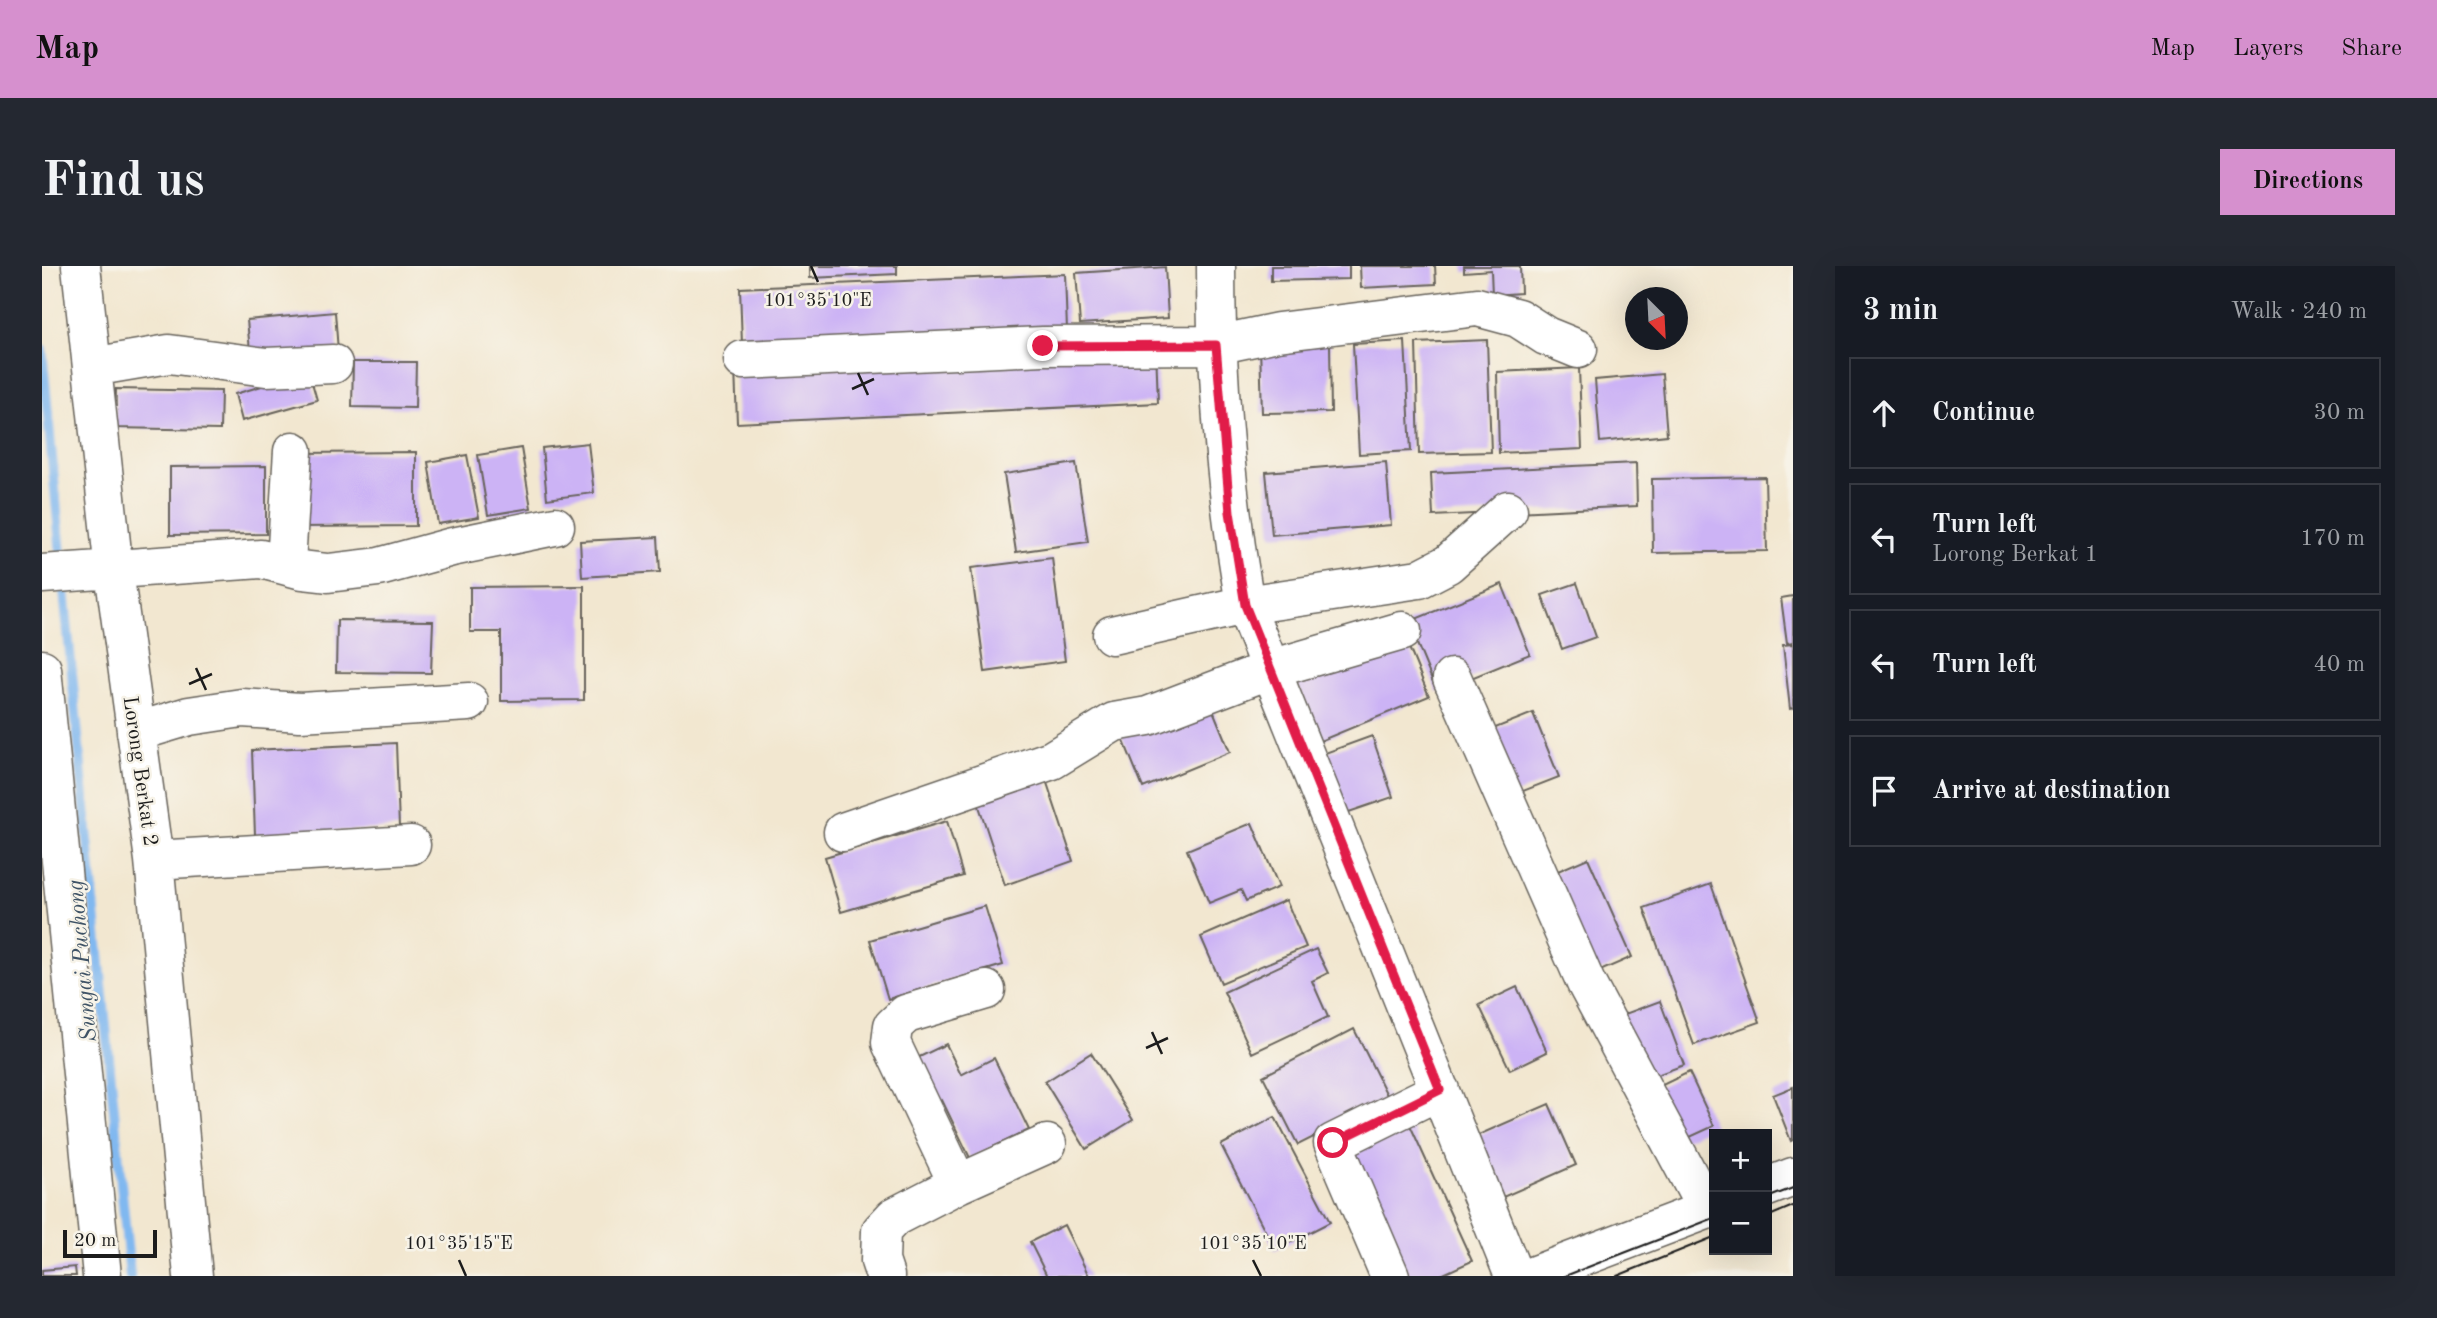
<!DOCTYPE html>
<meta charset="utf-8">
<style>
body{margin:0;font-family:"Old Standard TT",serif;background:#242831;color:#f1f3f6}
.controls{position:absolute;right:21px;bottom:21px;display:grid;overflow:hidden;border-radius:0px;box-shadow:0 7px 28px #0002}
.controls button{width:63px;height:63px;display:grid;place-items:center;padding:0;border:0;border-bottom:2px solid #363941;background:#171b24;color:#f1f3f6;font:35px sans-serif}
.compass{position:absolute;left:1583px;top:21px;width:63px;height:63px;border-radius:50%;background:#171b24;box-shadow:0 7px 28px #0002;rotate:156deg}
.scale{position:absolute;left:21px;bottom:18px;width:94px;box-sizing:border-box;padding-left:7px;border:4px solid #1c1c1c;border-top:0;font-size:19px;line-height:24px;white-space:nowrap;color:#1c1c1c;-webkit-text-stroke:5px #f7f3e8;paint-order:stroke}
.stop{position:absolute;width:21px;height:21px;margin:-16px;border:5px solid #e11d48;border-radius:50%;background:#fff}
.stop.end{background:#e11d48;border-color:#fff;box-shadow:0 2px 7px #0008}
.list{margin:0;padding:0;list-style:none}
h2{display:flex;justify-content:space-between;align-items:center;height:91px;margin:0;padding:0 28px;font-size:30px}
h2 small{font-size:23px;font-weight:400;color:#9ea1a6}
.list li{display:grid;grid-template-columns:46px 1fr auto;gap:21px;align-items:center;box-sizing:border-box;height:112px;margin:0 14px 14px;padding:0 14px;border:2px solid #363941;border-radius:0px}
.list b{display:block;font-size:26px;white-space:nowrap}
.list p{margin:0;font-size:23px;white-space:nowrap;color:#9ea1a6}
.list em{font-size:23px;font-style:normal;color:#9ea1a6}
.icon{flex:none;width:38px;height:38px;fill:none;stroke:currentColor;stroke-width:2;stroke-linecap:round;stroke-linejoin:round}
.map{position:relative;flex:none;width:1751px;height:1010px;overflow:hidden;border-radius:0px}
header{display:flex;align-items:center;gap:42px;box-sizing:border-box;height:98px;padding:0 35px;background:#d690ce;color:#111}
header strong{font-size:33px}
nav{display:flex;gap:38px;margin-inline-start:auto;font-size:24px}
.intro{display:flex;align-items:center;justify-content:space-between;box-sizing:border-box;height:168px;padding:0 42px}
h1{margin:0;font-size:49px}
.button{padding:18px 32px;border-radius:0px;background:#d690ce;color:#111;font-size:24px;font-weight:700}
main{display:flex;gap:42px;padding:0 42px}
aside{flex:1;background:#171b24;border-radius:0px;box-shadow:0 7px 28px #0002}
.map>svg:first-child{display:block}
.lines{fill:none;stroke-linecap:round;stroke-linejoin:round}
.stream{stroke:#80b8f0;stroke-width:10}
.building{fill:#ccb3f5}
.minor-casing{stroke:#67635b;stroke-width:41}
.minor{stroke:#fff;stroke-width:38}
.tram{stroke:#1c1c1c;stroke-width:2}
.route{stroke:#e11d48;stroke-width:9}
.ticks{fill:none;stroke:#1c1c1c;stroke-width:2.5}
.labels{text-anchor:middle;stroke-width:5;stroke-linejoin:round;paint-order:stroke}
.street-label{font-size:21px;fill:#1c1c1c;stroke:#f7f3e8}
.water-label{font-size:23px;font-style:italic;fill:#3f5366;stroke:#f7f3e8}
.ticks-label{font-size:18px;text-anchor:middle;fill:#1c1c1c;stroke:#f7f3e8;stroke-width:5;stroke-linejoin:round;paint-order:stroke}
</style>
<header>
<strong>Map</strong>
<nav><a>Map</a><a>Layers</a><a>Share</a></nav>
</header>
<div class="intro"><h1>Find us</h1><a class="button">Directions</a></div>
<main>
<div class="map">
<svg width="1751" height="1010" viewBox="0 0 1751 1010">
<rect width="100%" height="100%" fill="#f7f3e8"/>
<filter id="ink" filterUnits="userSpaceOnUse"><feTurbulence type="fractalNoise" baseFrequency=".0143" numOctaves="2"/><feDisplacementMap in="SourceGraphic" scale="14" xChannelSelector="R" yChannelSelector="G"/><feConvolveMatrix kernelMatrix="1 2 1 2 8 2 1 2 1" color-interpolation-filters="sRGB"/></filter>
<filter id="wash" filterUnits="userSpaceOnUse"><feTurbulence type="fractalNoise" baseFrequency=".00686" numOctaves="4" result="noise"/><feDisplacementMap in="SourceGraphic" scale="28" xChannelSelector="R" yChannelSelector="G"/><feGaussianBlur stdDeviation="1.57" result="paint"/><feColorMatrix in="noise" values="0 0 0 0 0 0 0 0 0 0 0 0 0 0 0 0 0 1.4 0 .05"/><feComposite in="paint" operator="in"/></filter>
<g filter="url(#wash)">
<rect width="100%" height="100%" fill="#f2e7d0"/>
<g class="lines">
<path class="stream" d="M0,84L20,299
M21,314L88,1010"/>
</g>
<g id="blocks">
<path class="building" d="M768,0H855V8L768,12Z
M1229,0H1307V13L1229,15Z
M1318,0H1393L1394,18L1319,22Z
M1422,0H1478L1479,27L1450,29L1449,4L1422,6Z
M1123,1L1126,52L1038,58L1034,7Z
M1023,8L1025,64L700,78L698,22Z
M293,46L296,85L209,94L205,54Z
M1445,74L1449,186L1377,188L1374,77Z
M1363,75L1369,185L1317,188L1311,78Z
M1288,77L1289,146L1220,147L1218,79Z
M1114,82L1116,137L695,157L693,102Z
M311,96H374L373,142L310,141Z
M1537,102L1540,183L1457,187L1455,106Z
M267,106L275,134L200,155L193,128Z
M1620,108L1625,169L1558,176L1553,114Z
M74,123L179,125L178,164L73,162Z
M546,177L552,227L505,233L500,182Z
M479,182L489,242L446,249L436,189Z
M374,186V260L255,261V187Z
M425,189L437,251L396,258L386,196Z
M1344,196L1349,259L1230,269L1224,206Z
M1034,197L1046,276L974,286L962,208Z
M1594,197L1595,240L1391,250L1389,207Z
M224,200V268L128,269V201Z
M1723,211L1725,285L1611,287L1610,213Z
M616,271L618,306L540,311L538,275Z
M1010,292L1023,395L943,406L929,302Z
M1535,317L1554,371L1520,383L1500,329Z
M1460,318L1488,388L1395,426L1366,356Z
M542,320V434L459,435V366H428V321Z
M1751,330V376L1745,377L1739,332Z
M295,354L391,355L389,407L294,406Z
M1361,367L1387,430L1278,475L1252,412Z
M1751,378V442L1748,443L1741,379Z
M1166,432L1188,486L1101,522L1079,468Z
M1491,447L1517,511L1453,536L1428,472Z
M1330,470L1351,531L1304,547L1283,487Z
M354,477L357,562L213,569L210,484Z
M1003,511L1031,595L963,619L935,534Z
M905,555L921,610L799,646L783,591Z
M1210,557L1237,621L1204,635L1199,624L1167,637L1145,584Z
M1546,592L1590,691L1533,716L1490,616Z
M1669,618L1718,756L1652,779L1602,642Z
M1244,634L1264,681L1179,717L1159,671Z
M943,640L961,699L846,733L828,674Z
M1274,683L1286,707L1270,715L1286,751L1210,787L1182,726Z
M1475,721L1505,786L1468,804L1437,739Z
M1618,735L1642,799L1596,816L1572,752Z
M1312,763L1347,833L1256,879L1221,810Z
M904,778L919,809L952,792L987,864L928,892L900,834L888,839L867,796Z
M1049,787L1091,854L1044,883L1003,816Z
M1647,806L1672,860L1635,877L1610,824Z
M1751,821V874L1749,875L1731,829Z
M1507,838L1534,899L1461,931L1434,870Z
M1363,848L1430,995L1397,1010H1361L1300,877Z
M1233,851L1288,956L1233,984L1179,879Z
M1022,959L1047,1010H1005L988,976Z
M33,1001L34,1010H0V1004Z"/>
</g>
</g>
<g filter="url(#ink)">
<use href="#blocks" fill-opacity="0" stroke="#67635b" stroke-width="2"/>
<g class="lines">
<defs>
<path id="minor" d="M39,0L72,305L112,594L151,1010
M1174,0C1174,114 1184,227 1203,339L1472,1010
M701,94L1001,80L1174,79L1236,66L1435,41L1476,52L1504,70L1536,83
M50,101L127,88L224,101L291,98
M244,297L251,185
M0,308L219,293L260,304L286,307L337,301L410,281L513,260
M1070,369L1203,339L1377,313L1406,298L1466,244
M0,403L60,1010
M1410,412L1544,717L1665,944
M94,466L147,450L200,442L258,446L427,436
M801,566L1010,494L1072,456L1106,450L1229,403L1360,365
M112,594L369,579
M916,918L1005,878
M1725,921L1751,911
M843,1010L838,995L839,965L852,951L916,918L849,777L851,760L864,748L944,724
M1348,1010L1291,877L1398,824
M1490,1010L1672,941"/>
</defs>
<use href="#minor" class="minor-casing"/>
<use href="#minor" class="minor"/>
<path class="tram" d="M1725,932L1751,922
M1725,951L1751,940
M1523,1010L1672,952
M1575,1010L1672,971"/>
</g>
</g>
<g class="lines" filter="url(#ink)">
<path class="route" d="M1001,80L1174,79L1188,246L1203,339L1398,824L1291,877"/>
</g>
<path class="ticks" d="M769,0L776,16M816,107L826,129M810,123L832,113M154,402L164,424M147,418L170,408M1110,766L1120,788M1104,782L1126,772M417,994L424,1010M1211,994L1219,1010"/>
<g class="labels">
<g class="street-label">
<text transform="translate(99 505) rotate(82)" y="7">Lorong Berkat 2</text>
</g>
<g class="water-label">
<text transform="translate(39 695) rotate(-95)" y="8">Sungai Puchong</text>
</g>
</g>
<g class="ticks-label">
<text x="776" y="40">101°35'10"E</text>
<text x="417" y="983">101°35'15"E</text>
<text x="1211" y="983">101°35'10"E</text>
</g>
</svg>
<div class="controls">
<button>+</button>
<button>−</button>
</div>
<svg class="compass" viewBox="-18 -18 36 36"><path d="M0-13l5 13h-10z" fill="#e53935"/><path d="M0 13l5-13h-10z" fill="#9ea1a6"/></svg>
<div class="scale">20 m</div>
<div class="stop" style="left:1291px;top:877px"></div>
<div class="stop end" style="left:1001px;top:80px"></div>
</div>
<aside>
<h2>3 min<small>Walk · 240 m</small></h2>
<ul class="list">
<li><svg class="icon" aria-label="ahead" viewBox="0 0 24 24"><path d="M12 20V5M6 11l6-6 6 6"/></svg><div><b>Continue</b></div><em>30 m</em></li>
<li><svg class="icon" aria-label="left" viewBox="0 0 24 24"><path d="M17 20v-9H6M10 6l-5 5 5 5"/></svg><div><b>Turn left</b><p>Lorong Berkat 1</p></div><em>170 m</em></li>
<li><svg class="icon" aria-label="left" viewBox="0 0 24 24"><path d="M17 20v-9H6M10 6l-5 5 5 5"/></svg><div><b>Turn left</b></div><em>40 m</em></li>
<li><svg class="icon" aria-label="arrive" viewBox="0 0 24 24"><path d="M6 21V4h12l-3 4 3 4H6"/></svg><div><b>Arrive at destination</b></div></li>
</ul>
</aside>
</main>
